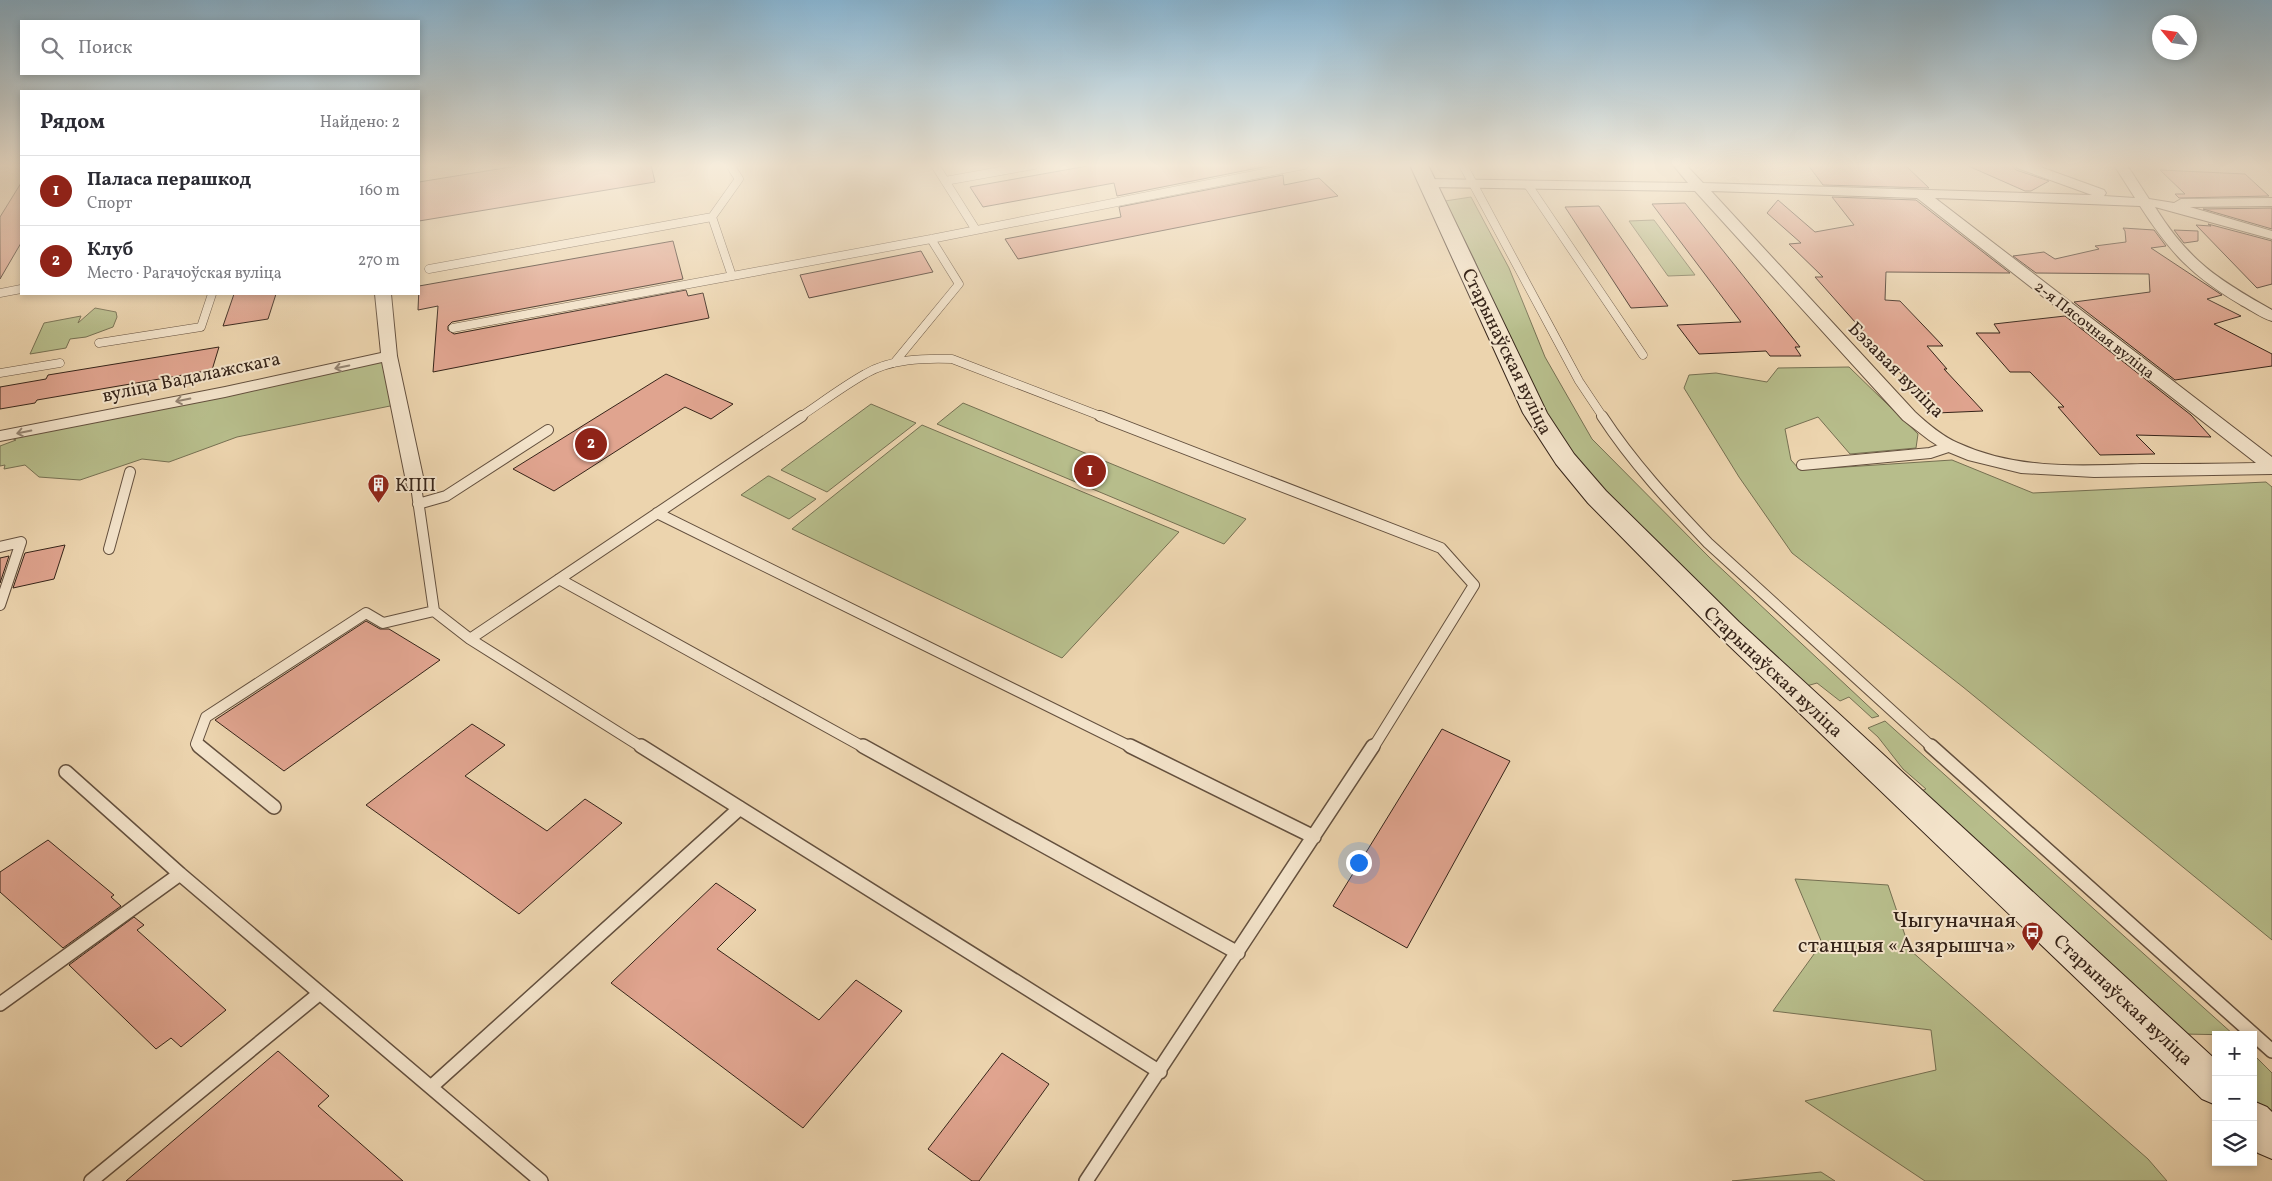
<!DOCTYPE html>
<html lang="ru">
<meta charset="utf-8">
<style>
body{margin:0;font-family:Vollkorn,serif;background:#f2f2f3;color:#2b2b33}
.controls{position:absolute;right:15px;bottom:15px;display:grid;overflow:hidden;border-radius:0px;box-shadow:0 2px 8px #0003}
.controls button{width:45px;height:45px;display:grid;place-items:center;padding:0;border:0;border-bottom:1px solid #e1e1e2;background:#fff;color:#2b2b33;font:25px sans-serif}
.compass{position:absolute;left:2152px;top:15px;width:45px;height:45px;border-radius:50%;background:#fff;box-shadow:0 2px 8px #0003;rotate:299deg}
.you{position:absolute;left:1358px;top:862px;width:18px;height:18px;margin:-12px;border:4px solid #fff;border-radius:50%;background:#1a73e8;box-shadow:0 0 0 8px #1a73e833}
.badge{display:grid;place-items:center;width:32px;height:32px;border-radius:50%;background:#8f2418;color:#fff;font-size:16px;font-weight:700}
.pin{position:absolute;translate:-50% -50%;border:2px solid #fff;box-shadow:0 1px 5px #0006}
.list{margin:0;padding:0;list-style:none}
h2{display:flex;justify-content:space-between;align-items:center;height:65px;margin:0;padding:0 20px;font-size:21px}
h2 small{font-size:16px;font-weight:400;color:#7c7c81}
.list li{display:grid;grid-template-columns:32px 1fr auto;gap:15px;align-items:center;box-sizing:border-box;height:70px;padding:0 20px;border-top:1px solid #e1e1e2}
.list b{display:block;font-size:19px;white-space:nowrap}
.list p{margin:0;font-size:16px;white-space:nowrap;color:#7c7c81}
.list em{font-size:16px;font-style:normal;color:#7c7c81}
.icon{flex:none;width:28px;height:28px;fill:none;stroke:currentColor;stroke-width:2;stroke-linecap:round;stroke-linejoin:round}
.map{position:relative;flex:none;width:2272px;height:1181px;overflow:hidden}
.search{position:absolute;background:#fff;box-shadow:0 2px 8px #0003;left:20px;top:20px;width:400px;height:55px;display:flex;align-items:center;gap:12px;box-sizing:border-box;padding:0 18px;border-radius:0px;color:#7c7c81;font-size:19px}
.panel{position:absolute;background:#fff;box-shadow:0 2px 8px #0003;left:20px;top:90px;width:400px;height:205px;border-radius:0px}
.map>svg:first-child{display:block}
.green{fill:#b7bd8b;stroke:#767052}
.building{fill:#e0a48f;stroke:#362419}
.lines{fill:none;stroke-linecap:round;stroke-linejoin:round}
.lane-far2-casing{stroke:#64503e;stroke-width:9}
.lane-far1-casing{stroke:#64503e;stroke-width:12}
.lane-casing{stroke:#64503e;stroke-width:16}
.street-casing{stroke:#64503e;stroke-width:2}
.secondary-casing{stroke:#362419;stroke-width:2}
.lane-far2{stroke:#f3e3ca;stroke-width:8}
.lane-far1{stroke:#f3e3ca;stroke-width:10}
.lane{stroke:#f3e3ca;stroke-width:13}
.street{fill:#f3e3ca;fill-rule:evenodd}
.secondary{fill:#f3e3ca;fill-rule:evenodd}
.oneway{stroke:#948472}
.labels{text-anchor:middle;stroke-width:4;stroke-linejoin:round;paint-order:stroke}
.far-street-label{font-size:16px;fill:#362419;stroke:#f3e3ca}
.street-label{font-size:19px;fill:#362419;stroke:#f3e3ca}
.poi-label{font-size:19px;fill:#362419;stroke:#f3e3ca;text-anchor:start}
.near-poi-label{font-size:22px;fill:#362419;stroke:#f3e3ca;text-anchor:end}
</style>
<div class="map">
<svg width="2272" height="1181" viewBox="0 0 2272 1181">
<rect width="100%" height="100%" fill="#ecd4ae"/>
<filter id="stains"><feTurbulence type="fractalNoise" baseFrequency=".004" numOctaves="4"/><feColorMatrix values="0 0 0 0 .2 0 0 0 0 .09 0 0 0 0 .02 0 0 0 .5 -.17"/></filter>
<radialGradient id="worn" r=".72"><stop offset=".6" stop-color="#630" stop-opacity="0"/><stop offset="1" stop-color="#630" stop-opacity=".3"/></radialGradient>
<path class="green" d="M1471,197L1509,268L1545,357L1592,439L1710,558L1879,716L1872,718L1849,697L1840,701L1817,683L1803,687L1619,508L1577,459L1543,410L1504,330L1474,259L1445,201Z
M1654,220L1695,275L1668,276L1629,221Z
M95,308L116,312L117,317L113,327L86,337L70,339L66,348L30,354L44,323L81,316L78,323Z
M389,356L400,404L237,437L169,462L142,459L80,480L39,477L25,465L4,469L5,465L0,466V446L16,440L11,438Z
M1849,367L1918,434L1916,448L1850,454L1818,417L1785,429L1791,460L1800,470L1952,460L2033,493L2266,482L2272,487V940L1963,687L1792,553L1739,477L1684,388L1689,375L1716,373L1767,382L1778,368Z
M963,403L1246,519L1224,544L937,424Z
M871,404L916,423L827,492L781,470Z
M922,425L1179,532L1062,658L792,529Z
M768,476H769L816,499L789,519L741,495Z
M1885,721L2234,1035L2183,1034L1919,792L1926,789L1903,769L1878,737L1868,728Z
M1795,879L1888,885L1910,950L2148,1159L2167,1181H1925L1805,1101L1936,1070L1931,1030L1773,1011L1822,943Z
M2253,1054L2272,1073V1123L2253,1105Z
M1821,1172L1835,1181H1732Z"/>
<path class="building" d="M523,165H651L655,182L419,221V182Z
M1093,165H1273L1117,196L1114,183L983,207L970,187Z
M1808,165H1905L1929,188L1823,185Z
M1966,165H2012L2016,170L2049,181L2031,191H2025Z
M2160,170L2245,174L2269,196L2179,198L2175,194H2185Z
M1283,175L1284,185L1319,178L1338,196L1018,259L1005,239L1121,217L1119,207Z
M21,183V243L0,279V217Z
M1832,197L1916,200L2010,273L1886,272L1885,300L1900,301L1943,346H1927L1947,369H1944L1983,411L1936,413L1815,277H1823L1789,244L1801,243L1767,213L1778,200L1815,232L1854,225Z
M1685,203L1800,347H1795L1801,356H1770L1766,351L1699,354L1677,325L1741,322L1652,204Z
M1599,206L1668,306L1631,308L1565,207Z
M2272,208V229L2203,209Z
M2208,224L2272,241V284L2257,288L2196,225L2211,226Z
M2123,228L2154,230L2166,246L2151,248L2222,295L2207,299L2241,316L2214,324L2272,354V366L2175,380L2074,302L2150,292L2149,274L2036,273L2013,256L2044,252L2055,259L2099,249L2095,246L2126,242L2125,231Z
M2174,230L2198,231V241L2184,243Z
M673,241L683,279L452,322L448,326V330L454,334L686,290L688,296L703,293L709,318L433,372L438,306L418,310L419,286Z
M921,251L933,272L809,298L800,275Z
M234,294H276L268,319L223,326Z
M2065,316L2191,415L2211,437L2136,435L2155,454L2100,455L2058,407H2064L2030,372H2010L1976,333H2000L1994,324Z
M219,347L212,370L37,400L35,403L0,409V387L46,379L48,375Z
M666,374L733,404L711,419L685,407L554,491L513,469Z
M65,545L54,579L13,588L25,553Z
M9,556L0,583V558Z
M366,621L380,629H389L440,660L284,771L215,720Z
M472,724L505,745L465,776L547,831L585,799L622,823L519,914L366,805Z
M1442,729L1510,761L1407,948L1333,906Z
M48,840L114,895L111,897L121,906L63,948L0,892V872Z
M716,883L756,910L717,949L819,1020L856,980L902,1011L803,1128L611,983Z
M134,917L144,925L137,930L226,1010L181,1047L171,1038L156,1049L69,965Z
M278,1051L329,1096L318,1106L403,1181H126Z
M1002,1053L1049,1084L979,1181H972L928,1149Z"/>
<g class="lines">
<defs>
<path id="lane-far2" d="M730,165L739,179L712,217L732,276
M935,165L976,230
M1463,165L1579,381L1603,417
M945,181L1034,165
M1528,185L1643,355
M429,269L712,217
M0,293L21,289
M453,328L931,239L1304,165
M99,343L201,327L212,294
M894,363L959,284L931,239
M0,373L60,363
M800,417C821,403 842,387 865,374C890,359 924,358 952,359L1103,417"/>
<path id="lane-far1" d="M1100,416L1441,548L1474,585L1373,748
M1602,416C1632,462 1670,503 1708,543L1933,748
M1802,465L1930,453L1951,446
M416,486L434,611L470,639L643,748
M418,504L446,496L548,430
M657,513L1133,748
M0,547L21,542L0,605
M109,549L130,472
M559,579L865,748
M470,639L802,416
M200,748L196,744L206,717L366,613L383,623L434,611"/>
<path id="lane" d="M199,746L274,807
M641,746L1160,1072
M863,746L1238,953
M1130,746L1314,837
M1931,746L2272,1051
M66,772L180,874L541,1181
M0,1004L180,874
M431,1087L740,808
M91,1181L320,993
M1086,1181L1373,746"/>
<path id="street" d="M1673,165H1686L1703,183L2092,195L2017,168L2016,165H2035L2104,190L2106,193L2104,196L2135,198L2114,165H2127L2149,199L2174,203L2181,199L2272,198V206L2190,207L2272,231V239L2155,207C2189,261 2217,279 2272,310V321C2261,318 2251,310 2241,305C2192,276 2171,254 2140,206L1935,198L2272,457V474L2094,477L2021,473L1968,460L1946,451L1929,440L1903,420L1695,191L1428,187L1421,183L1428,179L1688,183ZM1711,191L1917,198L2256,463C2218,464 2180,464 2142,464C2080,466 2016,470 1958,443C1942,436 1928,424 1915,412Z
M375,294H391L397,356L425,486L422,490L416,492L410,490L407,486L382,362L225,397L0,441V431L225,387L381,353Z"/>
<path id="secondary" d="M1410,165H1428L1547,413L1574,454L1606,491L1739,622L2216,1060V1105L2202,1099L1719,636L1588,503L1556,464L1523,413Z
M2253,1101L2267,1107L2272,1112V1159L2258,1153L2253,1149Z"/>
</defs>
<use href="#lane-far2" class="lane-far2-casing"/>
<use href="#lane-far1" class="lane-far1-casing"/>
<use href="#lane" class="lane-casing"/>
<use href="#street" class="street-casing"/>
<use href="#secondary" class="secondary-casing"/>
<use href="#lane-far2" class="lane-far2"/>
<use href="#lane-far1" class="lane-far1"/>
<use href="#lane" class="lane"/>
<use href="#street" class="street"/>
<use href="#secondary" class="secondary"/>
</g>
<defs><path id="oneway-shaft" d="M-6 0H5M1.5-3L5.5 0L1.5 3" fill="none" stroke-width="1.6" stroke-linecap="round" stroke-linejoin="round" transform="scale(1.25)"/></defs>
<g class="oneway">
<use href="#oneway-shaft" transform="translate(342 367) rotate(168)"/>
<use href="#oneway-shaft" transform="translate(183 400) rotate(169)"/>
<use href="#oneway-shaft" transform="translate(24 432) rotate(169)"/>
</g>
<linearGradient id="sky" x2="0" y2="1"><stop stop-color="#88b5d2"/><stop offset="0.5" stop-color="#f6ecdb"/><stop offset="1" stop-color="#f6ecdb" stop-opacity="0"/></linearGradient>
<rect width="2272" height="331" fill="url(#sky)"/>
<defs>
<symbol id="building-pin" viewBox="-11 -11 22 30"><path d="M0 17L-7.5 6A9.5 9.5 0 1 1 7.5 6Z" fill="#8f2418" stroke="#f3e3ca"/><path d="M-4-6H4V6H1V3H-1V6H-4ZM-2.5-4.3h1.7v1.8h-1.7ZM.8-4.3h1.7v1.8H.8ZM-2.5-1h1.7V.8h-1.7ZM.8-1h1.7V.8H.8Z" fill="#fff"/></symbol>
<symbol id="bus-pin" viewBox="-11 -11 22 30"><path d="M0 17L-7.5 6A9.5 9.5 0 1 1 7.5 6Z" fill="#8f2418" stroke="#f3e3ca"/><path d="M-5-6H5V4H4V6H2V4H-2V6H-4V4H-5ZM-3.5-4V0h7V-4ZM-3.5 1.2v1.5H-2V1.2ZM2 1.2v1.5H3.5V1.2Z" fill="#fff"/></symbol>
</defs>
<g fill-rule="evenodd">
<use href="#building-pin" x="366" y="472" width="25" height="34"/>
<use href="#bus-pin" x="2020" y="920" width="25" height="34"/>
</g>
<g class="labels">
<g class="far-street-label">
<text transform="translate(2095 329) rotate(38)" y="6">2-я Пясочная вуліца</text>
</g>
<g class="street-label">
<text transform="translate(1508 351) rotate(64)" y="7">Старынаўская вуліца</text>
<text transform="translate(1897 369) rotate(45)" y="7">Бэзавая вуліца</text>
<text transform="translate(191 376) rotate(-12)" y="7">вуліца Вадалажскага</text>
<text transform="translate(1774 671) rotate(43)" y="7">Старынаўская вуліца</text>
<text transform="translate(2124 999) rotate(43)" y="7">Старынаўская вуліца</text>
</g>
<g class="poi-label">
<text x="395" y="491">КПП</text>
</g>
<g class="near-poi-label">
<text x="2016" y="927">Чыгуначная<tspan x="2016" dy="25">станцыя «Азярышча»</tspan></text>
</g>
</g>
<rect width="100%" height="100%" filter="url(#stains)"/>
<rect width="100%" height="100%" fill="url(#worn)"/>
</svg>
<div class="controls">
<button>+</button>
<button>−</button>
<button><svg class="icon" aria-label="layers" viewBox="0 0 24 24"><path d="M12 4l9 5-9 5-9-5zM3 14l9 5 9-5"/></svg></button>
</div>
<svg class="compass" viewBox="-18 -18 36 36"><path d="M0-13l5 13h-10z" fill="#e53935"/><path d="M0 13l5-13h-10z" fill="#7c7c81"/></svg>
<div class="you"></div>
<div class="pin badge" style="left:1090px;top:471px">1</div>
<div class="pin badge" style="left:591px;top:444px">2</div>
<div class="search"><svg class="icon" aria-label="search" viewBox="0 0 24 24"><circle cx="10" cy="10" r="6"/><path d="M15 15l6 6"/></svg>Поиск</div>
<section class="panel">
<h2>Рядом<small>Найдено: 2</small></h2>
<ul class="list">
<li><span class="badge">1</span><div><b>Паласа перашкод</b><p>Спорт</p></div><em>160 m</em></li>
<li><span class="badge">2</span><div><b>Клуб</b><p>Место · Рагачоўская вуліца</p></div><em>270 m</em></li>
</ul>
</section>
</div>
